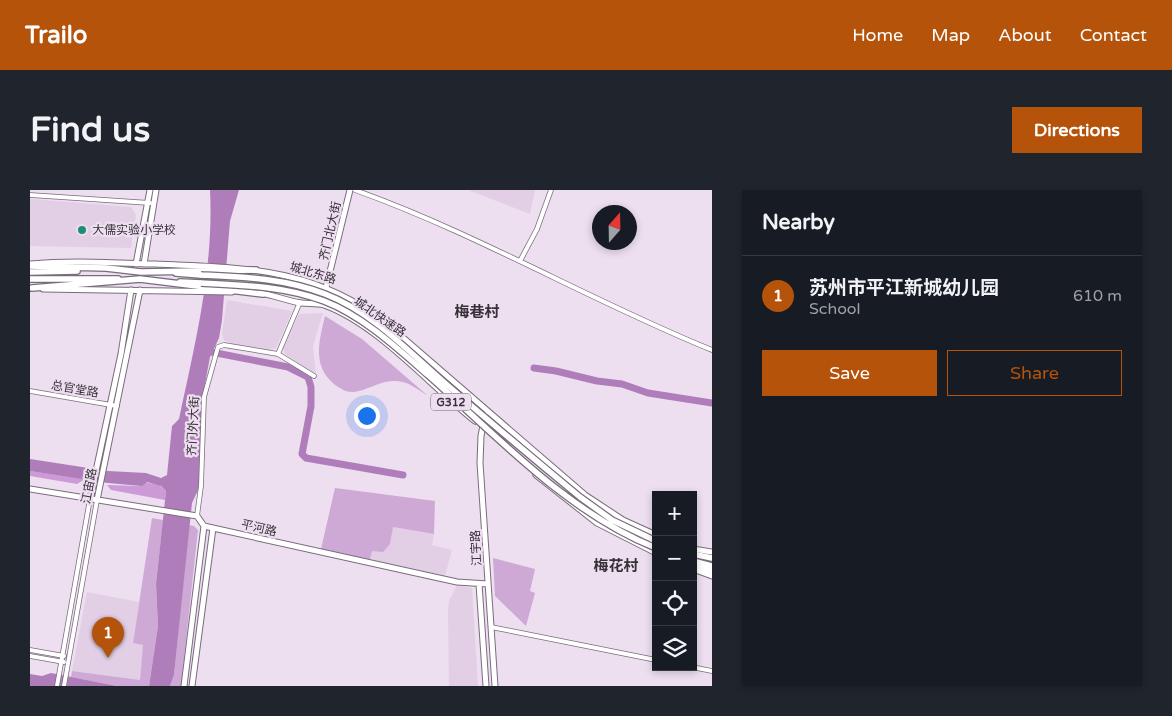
<!DOCTYPE html>
<meta charset="utf-8">
<style>
body{margin:0;font-family:"Varela Round","Noto Sans SC",sans-serif;background:#20242c;color:#f1f3f6}
.controls{position:absolute;right:15px;bottom:15px;display:grid;overflow:hidden;border-radius:0px;box-shadow:0 2px 8px #0003}
.controls button{width:45px;height:45px;display:grid;place-items:center;padding:0;border:0;border-bottom:1px solid #363941;background:#171b24;color:#f1f3f6;font:25px sans-serif}
.compass{position:absolute;left:562px;top:15px;width:45px;height:45px;border-radius:50%;background:#171b24;box-shadow:0 2px 8px #0003;rotate:20deg}
.you{position:absolute;left:336px;top:225px;width:18px;height:18px;margin:-12px;border:4px solid #fff;border-radius:50%;background:#1a73e8;box-shadow:0 0 0 8px #1a73e833}
.badge{display:grid;place-items:center;width:32px;height:32px;border-radius:50%;background:#b45309;color:#fff;font-size:16px;font-weight:700}
.pin{position:absolute;translate:-50% -41px;filter:drop-shadow(0 1px 2px #0008)}
.pin::after{content:'';position:absolute;top:26px;width:18px;height:15px;background:inherit;clip-path:polygon(0 0,100% 0,50% 100%)}
.list{margin:0;padding:0;list-style:none}
h2{display:flex;justify-content:space-between;align-items:center;height:65px;margin:0;padding:0 20px;font-size:21px}
h2 small{font-size:16px;font-weight:400;color:#9ea1a6}
.list li{display:grid;grid-template-columns:32px 1fr auto;gap:15px;align-items:center;box-sizing:border-box;height:80px;padding:0 20px;border-top:1px solid #363941}
.list b{display:block;font-size:19px;white-space:nowrap}
.list p{margin:0;font-size:16px;white-space:nowrap;color:#9ea1a6}
.list em{font-size:16px;font-style:normal;color:#9ea1a6}
.actions{display:flex;gap:10px;padding:15px 20px}
.actions a{flex:1;padding:11px 0;border:1px solid #b45309;border-radius:0px;text-align:center;font-size:18px;color:#b45309}
.actions .main{background:#b45309;color:#fff}
.icon{flex:none;width:28px;height:28px;fill:none;stroke:currentColor;stroke-width:2;stroke-linecap:round;stroke-linejoin:round}
.map{position:relative;flex:none;width:682px;height:496px;overflow:hidden;border-radius:0px}
header{display:flex;align-items:center;gap:30px;box-sizing:border-box;height:70px;padding:0 25px;background:#b45309;color:#fff}
header strong{font-size:24px}
nav{display:flex;gap:28px;margin-inline-start:auto;font-size:18px}
.intro{display:flex;align-items:center;justify-content:space-between;box-sizing:border-box;height:120px;padding:0 30px}
h1{margin:0;font-size:35px}
.button{padding:12px 22px;border-radius:0px;background:#b45309;color:#fff;font-size:18px;font-weight:700}
main{display:flex;gap:30px;padding:0 30px}
aside{flex:1;background:#171b24;border-radius:0px;box-shadow:0 2px 8px #0003}
.map>svg:first-child{display:block}
.built{fill:#e2cfe6}
.green{fill:#cea9d6}
.forest{fill:#cc9ad7}
.water{fill:#af7eba}
.lines{fill:none;stroke-linecap:round;stroke-linejoin:round}
.river{stroke:#af7eba;stroke-width:7}
.minor-casing{stroke:#796d7c;stroke-width:5.5}
.major-casing{stroke:#796d7c;stroke-width:7}
.highway-casing{stroke:#796d7c;stroke-width:8}
.minor{stroke:#fff;stroke-width:4}
.major{stroke:#fff;stroke-width:5}
.highway{stroke:#fff;stroke-width:5.5}
.highway-bridge-casing{stroke:#796d7c;stroke-width:8;stroke-linecap:butt}
.highway-bridge{stroke:#fff;stroke-width:5.5}
.poi-dot{fill:#1b8f71;stroke:#eddef0;stroke-width:2}
.labels{text-anchor:middle;stroke-width:4.5;stroke-linejoin:round;paint-order:stroke}
.shield{fill:#eddef0;stroke:#6d646e;stroke-width:1}
.shield-label{font-size:11px;font-weight:bold;fill:#363037}
.poi-label{font-size:12px;fill:#363037;stroke:#eddef0;text-anchor:start}
.street-label{font-size:12px;fill:#363037;stroke:#eddef0}
.quarter-label{font-size:15px;font-weight:bold;fill:#363037;stroke:#eddef0}
</style>
<header>
<strong>Trailo</strong>
<nav><a>Home</a><a>Map</a><a>About</a><a>Contact</a></nav>
</header>
<div class="intro"><h1>Find us</h1><a class="button">Directions</a></div>
<main>
<div class="map">
<svg width="682" height="496" viewBox="0 0 682 496">
<rect width="100%" height="100%" fill="#eddef0"/>
<path class="built" d="M438,0H505L500,24Z
M0,9L101,17L106,25L101,58L0,56Z
M197,110L262,121L246,158L240,160L207,156L194,150L192,144Z
M293,123L283,156L286,186L255,164L253,158L269,124Z
M363,337L404,344L402,355L422,360L415,386L340,370L342,360Z
M427,395L442,398L448,496H419L418,421L419,411Z
M57,402L109,412L103,453L114,454L110,490L42,481Z"/>
<path class="green" d="M295,126L332,149L397,205C390,201 381,194 373,192C356,188 344,197 329,201C319,204 312,200 304,194C282,176 289,151 295,126Z
M305,298L405,311L404,344L363,337L360,354L353,362L342,361L340,370L291,359Z
M122,328L133,330L126,394L128,436L119,496H87L41,487L42,481L110,490L113,455L103,453Z
M159,335L164,336L168,340L151,496H140L144,485Z
M463,368L505,379L500,401L505,403L496,436L465,406Z"/>
<path class="forest" d="M0,281L55,289L47,294L0,286Z
M114,292L129,295L136,301L135,310L81,300L77,295L112,296Z"/>
<path class="water" d="M180,0H209L200,31L192,130L189,148L180,167L172,210L170,296L162,313L144,485L140,496H119L128,436L126,394L136,301L131,296L117,292L112,296L78,293L0,281V269L78,281L116,283L131,288L137,285L142,236L149,229C165,154 184,78 180,0Z
M21,483L87,496H0V484L12,486Z"/>
<g class="lines">
<path class="river" d="M181,162L258,177L278,187L281,197V216L272,264L276,268L373,285
M504,178L526,181L567,191L592,194L618,203L682,213"/>
<defs>
<path id="minor" d="M325,0C448,44 561,111 682,160
M0,5L120,13
M490,71L507,39L521,0
M248,164L270,112
M0,201L87,216
M167,326L171,296L174,207L188,157L194,155L248,164L284,186
M461,437L626,470
M0,460L34,466
M0,466L34,472
M662,477L682,481
M27,496L60,309
M34,496L67,310"/>
<path id="major" d="M0,74C42,70 84,73 126,74C215,78 284,77 357,134L555,305L593,330L626,345
M106,74L120,0
M114,74L126,0
M13,99L202,102
M230,103C244,105 257,111 271,113C279,114 287,113 294,115C349,135 400,196 445,231
M292,114L320,0
M455,225L451,246L450,273L465,496
M506,285L567,333L626,363
M0,299L167,326L174,336L427,392L458,394
M60,309L91,164L101,100
M67,310L110,100
M663,359L682,362
M663,379L682,386
M449,394L456,496
M154,496L174,336
M162,496L183,338"/>
<path id="highway" d="M0,76L76,78L111,82L226,80
M0,82L47,81
M146,83L171,85
M0,89H88
M150,92L171,93
M2,98L110,89L233,104
M663,364L682,368
M663,371L682,376
M663,375L682,381"/>
</defs>
<use href="#minor" class="minor-casing"/>
<use href="#major" class="major-casing"/>
<use href="#highway" class="highway-casing"/>
<use href="#minor" class="minor"/>
<use href="#major" class="major"/>
<use href="#highway" class="highway"/>
<defs>
<path id="highway-bridge" d="M171,85C214,87 254,88 295,104C342,122 378,161 416,194C460,232 505,270 550,307L582,330L626,351
M171,93C212,95 255,96 294,111C333,126 367,158 398,185C468,247 538,323 626,358"/>
</defs>
<use href="#highway-bridge" class="highway-bridge-casing"/>
<use href="#highway-bridge" class="highway-bridge"/>
</g>
<circle class="poi-dot" cx="52" cy="40" r="5"/>
<g class="labels">
<rect class="shield" x="401" y="203.5" width="40" height="17" rx="4"/>
<g class="shield-label">
<text x="421" y="216">G312</text>
</g>
<g class="poi-label">
<text x="62" y="44">大儒实验小学校</text>
</g>
<g class="street-label">
<text transform="translate(300 41) rotate(-77)" y="4">齐门北大街</text>
<text transform="translate(283 83) rotate(17)" y="4">城北东路</text>
<text transform="translate(350 127) rotate(35)" y="4">城北快速路</text>
<text transform="translate(45 199) rotate(10)" y="4">总官堂路</text>
<text transform="translate(163 236) rotate(-87)" y="4">齐门外大街</text>
<text transform="translate(59 296) rotate(-79)" y="4">江宙路</text>
<text transform="translate(229 338) rotate(13)" y="4">平河路</text>
<text transform="translate(446 358) rotate(-93)" y="4">江宇路</text>
</g>
<g class="quarter-label">
<text x="447" y="127">梅巷村</text>
<text x="586" y="381">梅花村</text>
</g>
</g>
</svg>
<div class="controls">
<button>+</button>
<button>−</button>
<button><svg class="icon" aria-label="locate" viewBox="0 0 24 24"><circle cx="12" cy="12" r="6"/><path d="M12 2v4M12 18v4M2 12h4M18 12h4"/></svg></button>
<button><svg class="icon" aria-label="layers" viewBox="0 0 24 24"><path d="M12 4l9 5-9 5-9-5zM3 14l9 5 9-5"/></svg></button>
</div>
<svg class="compass" viewBox="-18 -18 36 36"><path d="M0-13l5 13h-10z" fill="#e53935"/><path d="M0 13l5-13h-10z" fill="#9ea1a6"/></svg>
<div class="you"></div>
<div class="pin badge" style="left:78px;top:468px">1</div>
</div>
<aside>
<h2>Nearby<small></small></h2>
<ul class="list">
<li><span class="badge">1</span><div><b>苏州市平江新城幼儿园</b><p>School</p></div><em>610 m</em></li>
</ul>
<div class="actions"><a class="main">Save</a><a>Share</a></div>
</aside>
</main>
